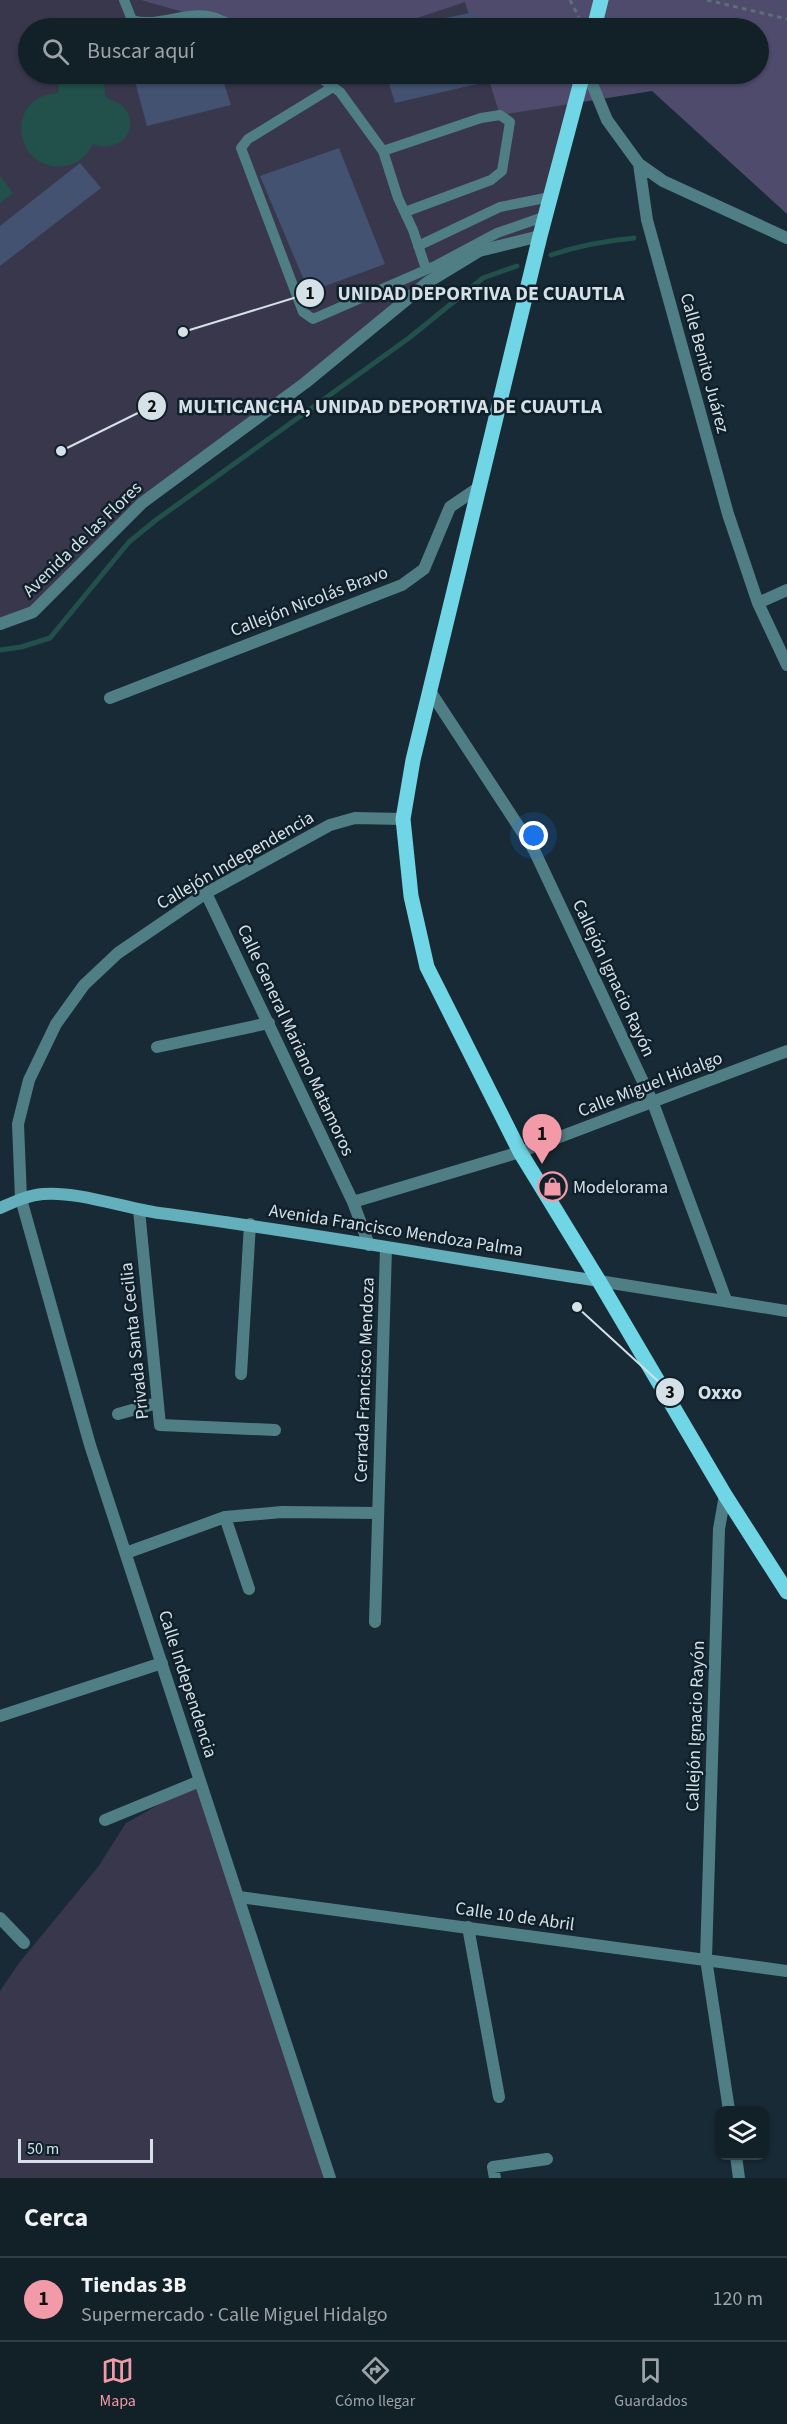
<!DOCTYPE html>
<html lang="es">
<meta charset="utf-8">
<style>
body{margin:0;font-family:"Source Sans 3",sans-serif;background:#1f2d34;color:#f1f3f6}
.controls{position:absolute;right:18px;bottom:18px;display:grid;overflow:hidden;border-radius:12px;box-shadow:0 2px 4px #0004}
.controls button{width:54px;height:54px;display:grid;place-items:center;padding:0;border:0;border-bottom:2px solid #313e45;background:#122028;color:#f1f3f6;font:30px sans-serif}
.scale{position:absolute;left:18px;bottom:15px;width:135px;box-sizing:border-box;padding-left:6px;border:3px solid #d5e0e7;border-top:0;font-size:16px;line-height:21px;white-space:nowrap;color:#d5e0e7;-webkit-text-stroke:4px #0f202a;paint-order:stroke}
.you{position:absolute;left:534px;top:836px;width:21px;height:21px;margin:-15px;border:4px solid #fff;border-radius:50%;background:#1a73e8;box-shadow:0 0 0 9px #1a73e833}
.badge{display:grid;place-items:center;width:39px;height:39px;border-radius:50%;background:#f39aa8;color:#111;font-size:20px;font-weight:700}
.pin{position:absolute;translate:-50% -50px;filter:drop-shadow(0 2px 3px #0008)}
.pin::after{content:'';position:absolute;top:32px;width:21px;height:18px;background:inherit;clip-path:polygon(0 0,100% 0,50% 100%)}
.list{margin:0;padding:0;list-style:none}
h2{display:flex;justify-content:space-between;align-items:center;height:78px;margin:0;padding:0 24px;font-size:26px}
h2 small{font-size:20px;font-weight:400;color:#9ca3a8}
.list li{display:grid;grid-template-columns:39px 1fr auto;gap:18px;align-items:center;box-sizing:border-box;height:84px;padding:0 24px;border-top:2px solid #313e45}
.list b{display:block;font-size:22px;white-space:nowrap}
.list p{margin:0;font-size:20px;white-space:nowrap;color:#9ca3a8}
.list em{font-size:20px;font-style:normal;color:#9ca3a8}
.icon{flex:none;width:33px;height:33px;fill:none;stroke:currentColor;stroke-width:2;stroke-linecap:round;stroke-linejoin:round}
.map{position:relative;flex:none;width:787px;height:2178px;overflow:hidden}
.search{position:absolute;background:#122028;box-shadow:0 2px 4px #0004;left:18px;right:18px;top:18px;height:66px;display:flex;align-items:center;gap:15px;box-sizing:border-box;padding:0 21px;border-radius:33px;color:#9ca3a8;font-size:22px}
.sheet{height:162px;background:#122028}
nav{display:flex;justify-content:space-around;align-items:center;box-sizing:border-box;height:84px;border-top:2px solid #313e45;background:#122028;font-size:16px;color:#9ca3a8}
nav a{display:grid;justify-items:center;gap:3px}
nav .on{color:#f39aa8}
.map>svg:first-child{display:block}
.green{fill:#39374c}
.forest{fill:#4f4b6c}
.water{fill:#21514a}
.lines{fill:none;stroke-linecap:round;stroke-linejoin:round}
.stream{stroke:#21514a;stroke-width:5}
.building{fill:#425270}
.path{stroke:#5f6f78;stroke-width:3;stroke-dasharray:4.5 4.5;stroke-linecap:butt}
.lane{stroke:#507e85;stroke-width:10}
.street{stroke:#507e85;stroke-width:12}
.secondary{stroke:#63afbb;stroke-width:12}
.primary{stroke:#70d5e5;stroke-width:15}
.labels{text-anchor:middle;stroke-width:5;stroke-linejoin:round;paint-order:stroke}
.street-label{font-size:18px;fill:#d5e0e7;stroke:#0f202a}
.poi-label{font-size:18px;fill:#d5e0e7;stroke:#0f202a;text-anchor:start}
.leader{fill:none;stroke:#d5e0e7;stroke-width:2}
.callout-dot{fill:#d5e0e7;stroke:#0f202a;stroke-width:2}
.mark-label{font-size:18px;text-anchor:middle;font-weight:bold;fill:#111}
.callout-label{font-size:20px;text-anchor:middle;font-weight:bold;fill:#d5e0e7;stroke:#0f202a;stroke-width:5;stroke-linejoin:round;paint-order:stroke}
</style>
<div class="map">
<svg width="787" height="2178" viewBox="0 0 787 2178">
<rect width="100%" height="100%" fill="#182a35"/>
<path class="green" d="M0,0H601L594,28H28V74H582L540,236L479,251L142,503L33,612L0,624Z
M200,1781L330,2178H0V1991L19,1963L98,1867L126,1823Z"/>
<path class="forest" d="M141,0H787V214L652,91L500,115L487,74H758V28H473L465,2L387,28H240Z"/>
<path class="water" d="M63,74H100L104,80L105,96C113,103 120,100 127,112C140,135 113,153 93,144C87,156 78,164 64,166C14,172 3,96 58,93L59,81Z
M0,176L13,193L0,203Z"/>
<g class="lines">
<path class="stream" d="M551,255C580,245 604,241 634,238
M0,650L21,647L50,638L129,542L156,520L409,338L483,278L517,266"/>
</g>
<path class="building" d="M474,12L478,28H426V22Z
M133,74H221L231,105L147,126Z
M386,74H498L499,79L395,103Z
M339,148L385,264L309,292L260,176Z
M80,163L101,188L0,266V226Z"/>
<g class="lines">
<path class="path" d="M570,0L579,17
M707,0L787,19"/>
<path class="lane" d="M124,0L132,20C159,28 186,10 213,17C222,20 231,25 239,28
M315,74L340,92L383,151L398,198L413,230L426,269
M333,87L248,139L241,148L303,312L313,319L437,265L497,233L546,216
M383,151L481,118L500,115L510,122L502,171L491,180L405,212
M418,246L500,207L550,197"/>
<path class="street" d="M588,74L607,120L639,164L647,220L728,514L758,603L787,665
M639,164L663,181L787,238
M758,603L787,590
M0,624L33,612L142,503L305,383L428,282L479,251L540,236
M430,691L534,850L653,1103L726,1300
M110,698L402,585L424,569L450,507L478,488
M206,893L353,1202L369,1245
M157,1047L269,1023
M353,1202L520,1152L787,1051
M139,1210L160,1425L275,1430
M599,1281L787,1311
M241,1374L250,1224
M118,1414L157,1403
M725,1495L719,1529L706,1959L729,2110
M225,1517L249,1589
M126,1553L225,1517L282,1512L378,1513
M375,1622L386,1248
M0,1716L162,1663
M105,1820L200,1781
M239,1897L787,1971
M0,1918L24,1943
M468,1927L499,2097
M736,2156L739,2178
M330,2178L90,1445L21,1199L18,1124L29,1080L56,1024L84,985L118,953L206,893L330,825L355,818L403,819
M495,2178L493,2167L547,2159"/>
<path class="secondary" d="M0,1208C14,1202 28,1195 43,1194C78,1191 124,1208 159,1213C307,1232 453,1259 599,1281"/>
<path class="primary" d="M594,28L601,0
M583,74L540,236L413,760L403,819L411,896L427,967L520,1152L599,1281L725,1495L787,1592"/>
</g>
<defs>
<symbol id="shop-ring" viewBox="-11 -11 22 22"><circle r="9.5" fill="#0f202a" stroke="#f39aa8" stroke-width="1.5"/><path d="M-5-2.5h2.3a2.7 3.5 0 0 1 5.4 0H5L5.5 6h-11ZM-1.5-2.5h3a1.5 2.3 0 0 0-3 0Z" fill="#f39aa8"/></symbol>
</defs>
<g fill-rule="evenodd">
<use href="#shop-ring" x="536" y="1170" width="33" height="33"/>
</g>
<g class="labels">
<g class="street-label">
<text transform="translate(705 363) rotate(75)" y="6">Calle Benito Juárez</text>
<text transform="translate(82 539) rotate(-44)" y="6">Avenida de las Flores</text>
<text transform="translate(309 601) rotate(-21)" y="6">Callejón Nicolás Bravo</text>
<text transform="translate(235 860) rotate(-30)" y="6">Callejón Independencia</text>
<text transform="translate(614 978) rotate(65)" y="6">Callejón Ignacio Rayón</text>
<text transform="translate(296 1040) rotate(65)" y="6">Calle General Mariano Matamoros</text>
<text transform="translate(650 1084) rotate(-21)" y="6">Calle Miguel Hidalgo</text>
<text transform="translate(396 1230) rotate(9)" y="6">Avenida Francisco Mendoza Palma</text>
<text transform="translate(134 1341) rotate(-96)" y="6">Privada Santa Cecilia</text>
<text transform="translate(364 1380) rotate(-88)" y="6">Cerrada Francisco Mendoza</text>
<text transform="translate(188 1684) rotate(72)" y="6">Calle Independencia</text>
<text transform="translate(695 1726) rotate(-88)" y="6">Callejón Ignacio Rayón</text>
<text transform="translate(515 1916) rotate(8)" y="6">Calle 10 de Abril</text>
</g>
<g class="poi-label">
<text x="573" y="1193">Modelorama</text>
</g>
</g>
<path class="leader" d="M183 332L310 293M61 451L152 406M577 1307L670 1392"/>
<g class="callout-dot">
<circle cx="183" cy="332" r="6"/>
<circle cx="61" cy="451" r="6"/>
<circle cx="577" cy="1307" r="6"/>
<circle cx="310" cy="293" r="15"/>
<circle cx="152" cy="406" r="15"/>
<circle cx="670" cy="1392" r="15"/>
</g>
<g class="mark-label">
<text x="310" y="299">1</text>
<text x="152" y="412">2</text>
<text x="670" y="1398">3</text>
</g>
<g class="callout-label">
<text x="481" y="300">UNIDAD DEPORTIVA DE CUAUTLA</text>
<text x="390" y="413">MULTICANCHA, UNIDAD DEPORTIVA DE CUAUTLA</text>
<text x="720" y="1399">Oxxo</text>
</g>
</svg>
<div class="controls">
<button><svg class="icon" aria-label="layers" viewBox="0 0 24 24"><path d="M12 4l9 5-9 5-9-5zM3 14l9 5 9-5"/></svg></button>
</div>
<div class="scale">50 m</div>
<div class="you"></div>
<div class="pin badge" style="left:542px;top:1164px">1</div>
<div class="search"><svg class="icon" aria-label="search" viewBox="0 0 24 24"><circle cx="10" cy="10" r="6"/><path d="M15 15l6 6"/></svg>Buscar aquí</div>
</div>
<section class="sheet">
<h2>Cerca<small></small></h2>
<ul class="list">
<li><span class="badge">1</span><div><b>Tiendas 3B</b><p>Supermercado · Calle Miguel Hidalgo</p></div><em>120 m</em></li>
</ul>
</section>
<nav>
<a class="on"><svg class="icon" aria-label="map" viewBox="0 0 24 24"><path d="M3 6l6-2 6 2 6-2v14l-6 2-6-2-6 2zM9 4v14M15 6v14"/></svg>Mapa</a>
<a><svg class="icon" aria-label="directions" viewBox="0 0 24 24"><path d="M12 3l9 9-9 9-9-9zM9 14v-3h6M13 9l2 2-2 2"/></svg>Cómo llegar</a>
<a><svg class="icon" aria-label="saved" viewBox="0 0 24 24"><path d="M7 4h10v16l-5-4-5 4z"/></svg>Guardados</a>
</nav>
